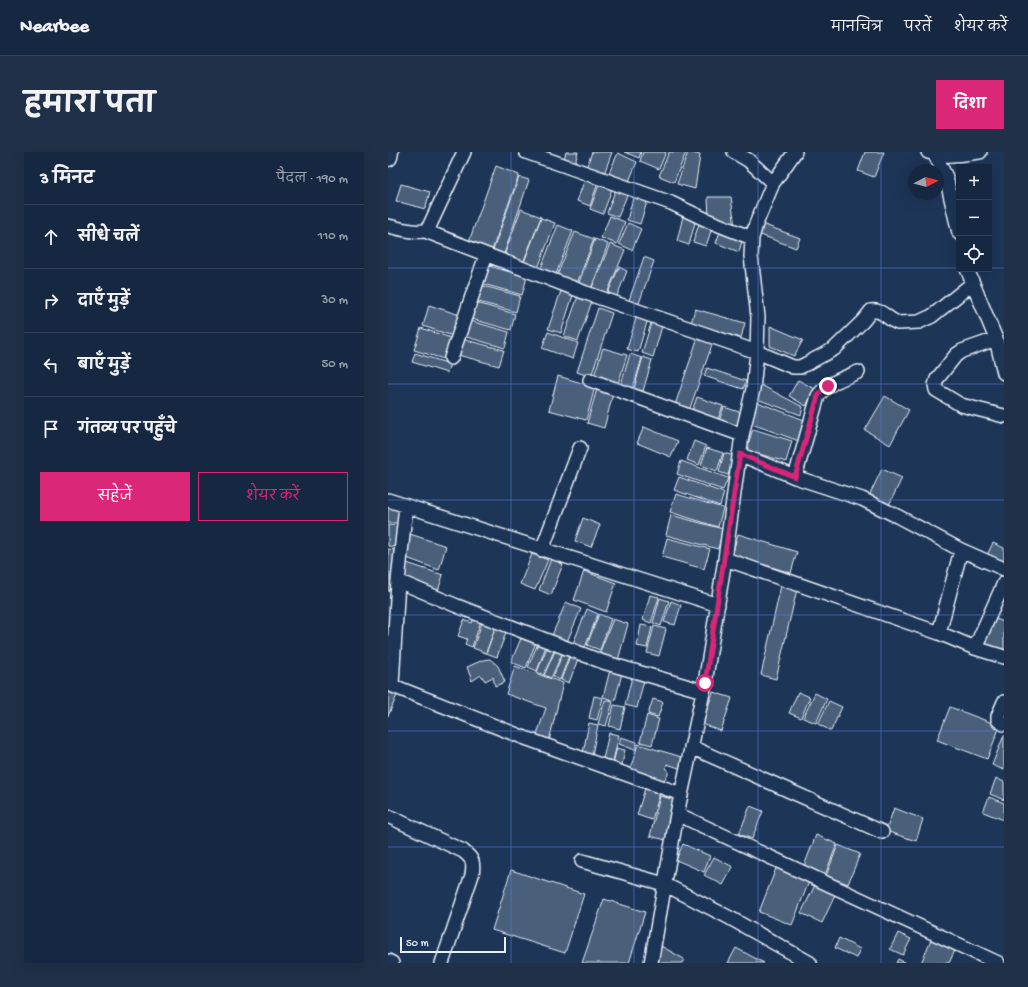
<!DOCTYPE html>
<html lang="hi">
<meta charset="utf-8">
<style>
body{margin:0;font-family:"Gochi Hand","Playpen Sans Deva",sans-serif;background:#1f3048;color:#f1f3f6}
.controls{position:absolute;right:12px;top:12px;display:grid;overflow:hidden;border-radius:0px;box-shadow:0 4px 16px #0002}
.controls button{width:36px;height:36px;display:grid;place-items:center;padding:0;border:0;border-bottom:1px solid #35445a;background:#162841;color:#f1f3f6;font:20px sans-serif}
.compass{position:absolute;left:520px;top:12px;width:36px;height:36px;border-radius:50%;background:#162841;box-shadow:0 4px 16px #0002;rotate:83deg}
.scale{position:absolute;left:12px;bottom:10px;width:106px;box-sizing:border-box;padding-left:4px;border:2px solid #e8f1f8;border-top:0;font-size:11px;line-height:14px;white-space:nowrap;color:#e8f1f8;-webkit-text-stroke:3px #1d3557;paint-order:stroke}
.stop{position:absolute;width:12px;height:12px;margin:-9px;border:3px solid #db2777;border-radius:50%;background:#fff}
.stop.end{background:#db2777;border-color:#fff;box-shadow:0 1px 4px #0008}
.list{margin:0;padding:0;list-style:none}
h2{display:flex;justify-content:space-between;align-items:center;height:52px;margin:0;padding:0 16px;font-size:17px}
h2 small{font-size:13px;font-weight:400;color:#9ea6b1}
.list li{display:grid;grid-template-columns:26px 1fr auto;gap:12px;align-items:center;box-sizing:border-box;height:64px;padding:0 16px;border-top:1px solid #35445a}
.list b{display:block;font-size:15px;white-space:nowrap}
.list em{font-size:13px;font-style:normal;color:#9ea6b1}
.actions{display:flex;gap:8px;padding:12px 16px}
.actions a{flex:1;padding:9px 0;border:1px solid #db2777;border-radius:0px;text-align:center;font-size:14px;color:#db2777}
.actions .main{background:#db2777;color:#fff}
.icon{flex:none;width:22px;height:22px;fill:none;stroke:currentColor;stroke-width:2;stroke-linecap:round;stroke-linejoin:round}
.map{position:relative;flex:none;width:616px;height:811px;overflow:hidden;border-radius:0px}
header{display:flex;align-items:center;gap:24px;box-sizing:border-box;height:56px;padding:0 20px;background:#162841;border-bottom:1px solid #35445a}
header strong{font-size:19px}
nav{display:flex;gap:22px;margin-inline-start:auto;font-size:14px}
.intro{display:flex;align-items:center;justify-content:space-between;box-sizing:border-box;height:96px;padding:0 24px}
h1{margin:0;font-size:28px}
.button{padding:10px 18px;border-radius:0px;background:#db2777;color:#fff;font-size:14px;font-weight:700}
main{display:flex;gap:24px;padding:0 24px}
aside{flex:1;background:#162841;border-radius:0px;box-shadow:0 4px 16px #0002}
.map>svg:first-child{display:block}
.building{fill:#495e7a;stroke:#e8f1f8}
.lines{fill:none;stroke-linecap:round;stroke-linejoin:round}
.street-casing{stroke:#e8f1f8;stroke-width:16}
.secondary-casing{stroke:#e8f1f8;stroke-width:21}
.street{stroke:#1d3557;stroke-width:13}
.secondary{stroke:#1d3557;stroke-width:18}
.route{stroke:#db2777;stroke-width:5}
.grid{fill:none;stroke:#5a7fe2;stroke-width:1;stroke-opacity:0.55}
</style>
<header>
<strong>Nearbee</strong>
<nav><a>मानचित्र</a><a>परतें</a><a>शेयर करें</a></nav>
</header>
<div class="intro"><h1>हमारा पता</h1><a class="button">दिशा</a></div>
<main>
<aside>
<h2>3 मिनट<small>पैदल · 190 m</small></h2>
<ul class="list">
<li><svg class="icon" aria-label="ahead" viewBox="0 0 24 24"><path d="M12 20V5M6 11l6-6 6 6"/></svg><div><b>सीधे चलें</b></div><em>110 m</em></li>
<li><svg class="icon" aria-label="right" viewBox="0 0 24 24"><path d="M7 20v-9h11M14 6l5 5-5 5"/></svg><div><b>दाएँ मुड़ें</b></div><em>30 m</em></li>
<li><svg class="icon" aria-label="left" viewBox="0 0 24 24"><path d="M17 20v-9H6M10 6l-5 5 5 5"/></svg><div><b>बाएँ मुड़ें</b></div><em>50 m</em></li>
<li><svg class="icon" aria-label="arrive" viewBox="0 0 24 24"><path d="M6 21V4h12l-3 4 3 4H6"/></svg><div><b>गंतव्य पर पहुँचे</b></div></li>
</ul>
<div class="actions"><a class="main">सहेजें</a><a>शेयर करें</a></div>
</aside>
<div class="map">
<svg width="616" height="811" viewBox="0 0 616 811">
<rect width="100%" height="100%" fill="#1d3557"/>
<filter id="ink" filterUnits="userSpaceOnUse"><feTurbulence type="fractalNoise" baseFrequency=".025" numOctaves="2"/><feDisplacementMap in="SourceGraphic" scale="8" xChannelSelector="R" yChannelSelector="G"/><feConvolveMatrix kernelMatrix="1 2 1 2 8 2 1 2 1" color-interpolation-filters="sRGB"/></filter>
<g filter="url(#ink)">
<path class="building" d="M178,0H190L187,11L176,7Z
M204,0H224L215,25L197,19Z
M236,0H253L251,6Z
M255,0H278L271,17L252,9Z
M281,0H298L286,30L271,24Z
M300,0L312,3L307,37L289,32Z
M477,0H496L486,25L470,19Z
M230,1L249,10L239,34L219,25Z
M108,14L131,23L103,101L80,92Z
M198,24L211,28L202,54L189,49Z
M131,25L141,28L115,105L104,101Z
M212,30L225,34L215,62L202,57Z
M13,32L42,40L37,57L8,49Z
M228,36L240,41L230,65L219,61Z
M246,42L260,47L252,72L239,68Z
M320,45H343L347,75L321,67Z
M133,57L153,65L135,111L116,104Z
M222,64L237,70L229,92L213,86Z
M295,64L308,67L301,93L289,89Z
M153,66L167,71L149,119L135,113Z
M312,69L325,73L318,94L305,90Z
M240,71L253,77L244,98L231,92Z
M374,72L412,86L408,96L370,82Z
M170,73L185,79L166,127L151,121Z
M333,77L355,85L351,100L328,91Z
M187,80L206,87L188,134L168,126Z
M207,87L220,92L203,137L190,133Z
M222,92L237,98L218,144L203,138Z
M256,105L266,109L250,154L240,151Z
M98,113L139,125L134,143L92,131Z
M231,115L239,119L229,144L220,141Z
M92,133L132,144L128,160L87,149Z
M173,139L185,143L173,181L160,177Z
M190,144L204,149L190,189L176,184Z
M85,150L127,162L123,178L80,166Z
M41,153L75,164L68,185L35,174Z
M210,156L224,161L203,225L189,220Z
M307,157L357,171L353,186L303,171Z
M249,163L260,167L250,200L239,197Z
M79,168L121,180L117,196L75,184Z
M264,168L275,171L265,205L254,201Z
M382,174L415,188L406,204L382,194Z
M33,176L66,187L59,208L26,198Z
M160,180L190,191L185,207L154,196Z
M310,185L325,190L301,259L287,253Z
M74,187L116,198L111,214L70,203Z
M215,196L239,203L230,232L206,224Z
M27,201L62,212L59,221L24,210Z
M242,202L254,206L244,239L232,236Z
M255,205L264,208L255,239L246,237Z
M319,216L358,229L355,237L316,224Z
M170,224L207,235L198,268L161,258Z
M410,228L427,237L418,254L401,244Z
M373,233L415,255L413,263L369,247Z
M209,237L225,242L216,276L199,271Z
M497,244L521,258L502,293L477,278Z
M309,245L335,254L329,270L303,262Z
M369,250L419,269L411,289L361,271Z
M336,255L354,261L349,276L331,269Z
M256,275L290,289L283,305L249,291Z
M365,277L404,289L398,310L358,298Z
M306,289L318,294L311,313L299,308Z
M319,296L335,301L329,319L313,313Z
M336,301L346,304L340,323L331,320Z
M293,309L340,326L335,338L289,322Z
M494,317L514,326L499,357L479,348Z
M291,325L336,341L332,354L286,338Z
M288,342L335,356L330,375L282,360Z
M0,353L16,357L11,371H0Z
M283,363L335,377L330,397L278,383Z
M195,366L212,373L203,395L187,389Z
M0,373L14,374L13,395L0,394Z
M19,381L58,394L51,418L16,405Z
M350,382L409,400L403,421L344,403Z
M279,386L322,397L316,417L274,405Z
M605,391L616,396V411L599,403Z
M0,397L7,398L5,421H0Z
M144,402L160,408L147,438L132,432Z
M163,407L175,412L163,443L151,438Z
M16,410L55,423L50,439L13,426Z
M196,419L228,431L218,460L186,448Z
M0,423H2L3,439H0Z
M394,429L410,433L388,527L373,523Z
M262,443L271,445L263,471L255,468Z
M272,446L281,449L273,474L265,471Z
M283,449L293,453L287,473L276,470Z
M178,450L193,457L178,492L163,486Z
M199,457L210,462L196,498L184,494Z
M211,462L223,467L212,498L199,493Z
M86,466L93,469L84,495L77,492L79,487L70,484L76,468L84,471Z
M605,466L616,470V501L594,493Z
M225,467L240,472L229,512L211,502Z
M95,468L108,473L98,501L85,496Z
M253,473L264,475L259,496L249,494Z
M108,474L119,478L109,505L98,501Z
M266,474L278,477L271,504L259,501Z
M134,484L148,490L138,516L123,510Z
M150,491L158,494L149,519L140,515Z
M160,493L167,496L156,523L149,520Z
M168,497L175,500L163,526L156,523Z
M176,498L182,501L172,528L165,525Z
M183,501L191,504L181,531L173,528Z
M102,507L110,514L117,530L107,534L105,525L97,529L93,523L84,529L79,515L95,508Z
M127,514L175,531L161,589L148,585L158,556L118,542Z
M222,518L234,521L227,549L215,545Z
M244,525L256,528L249,556L237,553Z
M0,537L10,541L0,564Z
M325,540L344,546L333,579L314,572Z
M410,540L422,545L413,566L401,561Z
M427,541L439,547L428,571L415,566Z
M206,544L215,546L209,568L201,566Z
M265,547L275,550L270,565L260,562Z
M217,548L225,550L218,574L210,572Z
M441,549L454,555L443,579L430,572Z
M226,553L237,555L232,577L221,574Z
M562,555L612,574L599,607L549,588Z
M259,563L271,567L264,593L252,590Z
M201,571L210,573L204,603L195,601Z
M221,581L231,583L225,609L215,607Z
M616,583V618L604,613Z
M233,585L249,590L247,598L231,592Z
M250,592L297,606L294,617L279,612L278,616L280,618V623L276,628L266,627L242,618Z
M229,596L237,598L234,613L225,611Z
M608,626L616,630V648L602,642Z
M257,636L272,641L264,668L249,663Z
M272,644L288,648L278,688L262,684Z
M601,645L616,651V668L595,660Z
M362,654L375,659L364,687L351,682Z
M506,656L535,667L528,689L498,679Z
M428,683L449,692L437,723L416,714Z
M295,692L322,704L316,720L288,708Z
M450,693L472,702L460,732L438,724Z
M326,705L345,715L335,733L316,723Z
M389,714L422,727L404,773L371,760Z
M123,718L196,742L177,801L104,778Z
M429,729L449,739L434,771L413,761Z
M216,747L257,760L241,811H194Z
M510,781L523,787L515,803L502,797Z
M545,783L569,794L561,811H533Z
M451,786L472,797L468,806L447,796Z
M273,794L296,807L294,811H269L266,809Z
M348,796L376,811H340Z
M510,807L518,811H508Z"/>
<g class="lines">
<defs>
<path id="street" d="M138,0L283,51L321,69L364,86
M346,0L360,8L385,31
M540,0C556,6 576,2 592,0
M547,3L558,25L571,81
M0,74C10,76 32,83 40,77L76,0
M37,79L198,141L369,200L405,215H412L418,212L446,197L475,169L483,159C495,157 500,168 510,171L531,170L544,164L585,131
M579,117L608,187L616,221
M608,187L574,199L568,203L549,227L547,233L548,238L573,253L616,264
M63,206L98,103
M202,228L354,283
M351,302L407,325L474,347L509,364L573,398L616,417
M407,325L430,244C439,231 456,226 470,220
M0,348L330,453
M154,398L192,296
M337,407L551,481L587,496L616,505
M10,429L69,454L215,510L315,539
M551,481L573,398
M587,496L616,431
M0,532L137,586L293,642
M4,533L10,429L18,354
M616,550L610,564V568L616,572
M303,595L494,680
M289,662L610,811
M0,664L75,699C85,707 86,710 84,723L54,811
M194,709L276,732L342,766L422,811
M0,809L4,811
M263,811L289,662L317,531L337,407L354,283L365,237L369,200L370,165L363,104L364,86L368,72L385,31L407,0"/>
<path id="secondary" d="M0,5L1,0"/>
</defs>
<use href="#street" class="street-casing"/>
<use href="#secondary" class="secondary-casing"/>
<use href="#street" class="street"/>
<use href="#secondary" class="secondary"/>
</g>
</g>
<g class="lines" filter="url(#ink)">
<path class="route" d="M317,531L352,302L407,325L430,244L434,238L440,234"/>
</g>
<path class="grid" d="M123,0V811M246,0V811M370,0V811M493,0V811M0,116H571M601,116H616M0,232H616M0,348H616M0,463H616M0,579H616M0,695H616"/>
</svg>
<div class="controls">
<button>+</button>
<button>−</button>
<button><svg class="icon" aria-label="locate" viewBox="0 0 24 24"><circle cx="12" cy="12" r="6"/><path d="M12 2v4M12 18v4M2 12h4M18 12h4"/></svg></button>
</div>
<svg class="compass" viewBox="-18 -18 36 36"><path d="M0-13l5 13h-10z" fill="#e53935"/><path d="M0 13l5-13h-10z" fill="#9ea6b1"/></svg>
<div class="scale">50 m</div>
<div class="stop" style="left:317px;top:531px"></div>
<div class="stop end" style="left:440px;top:234px"></div>
</div>
</main>
